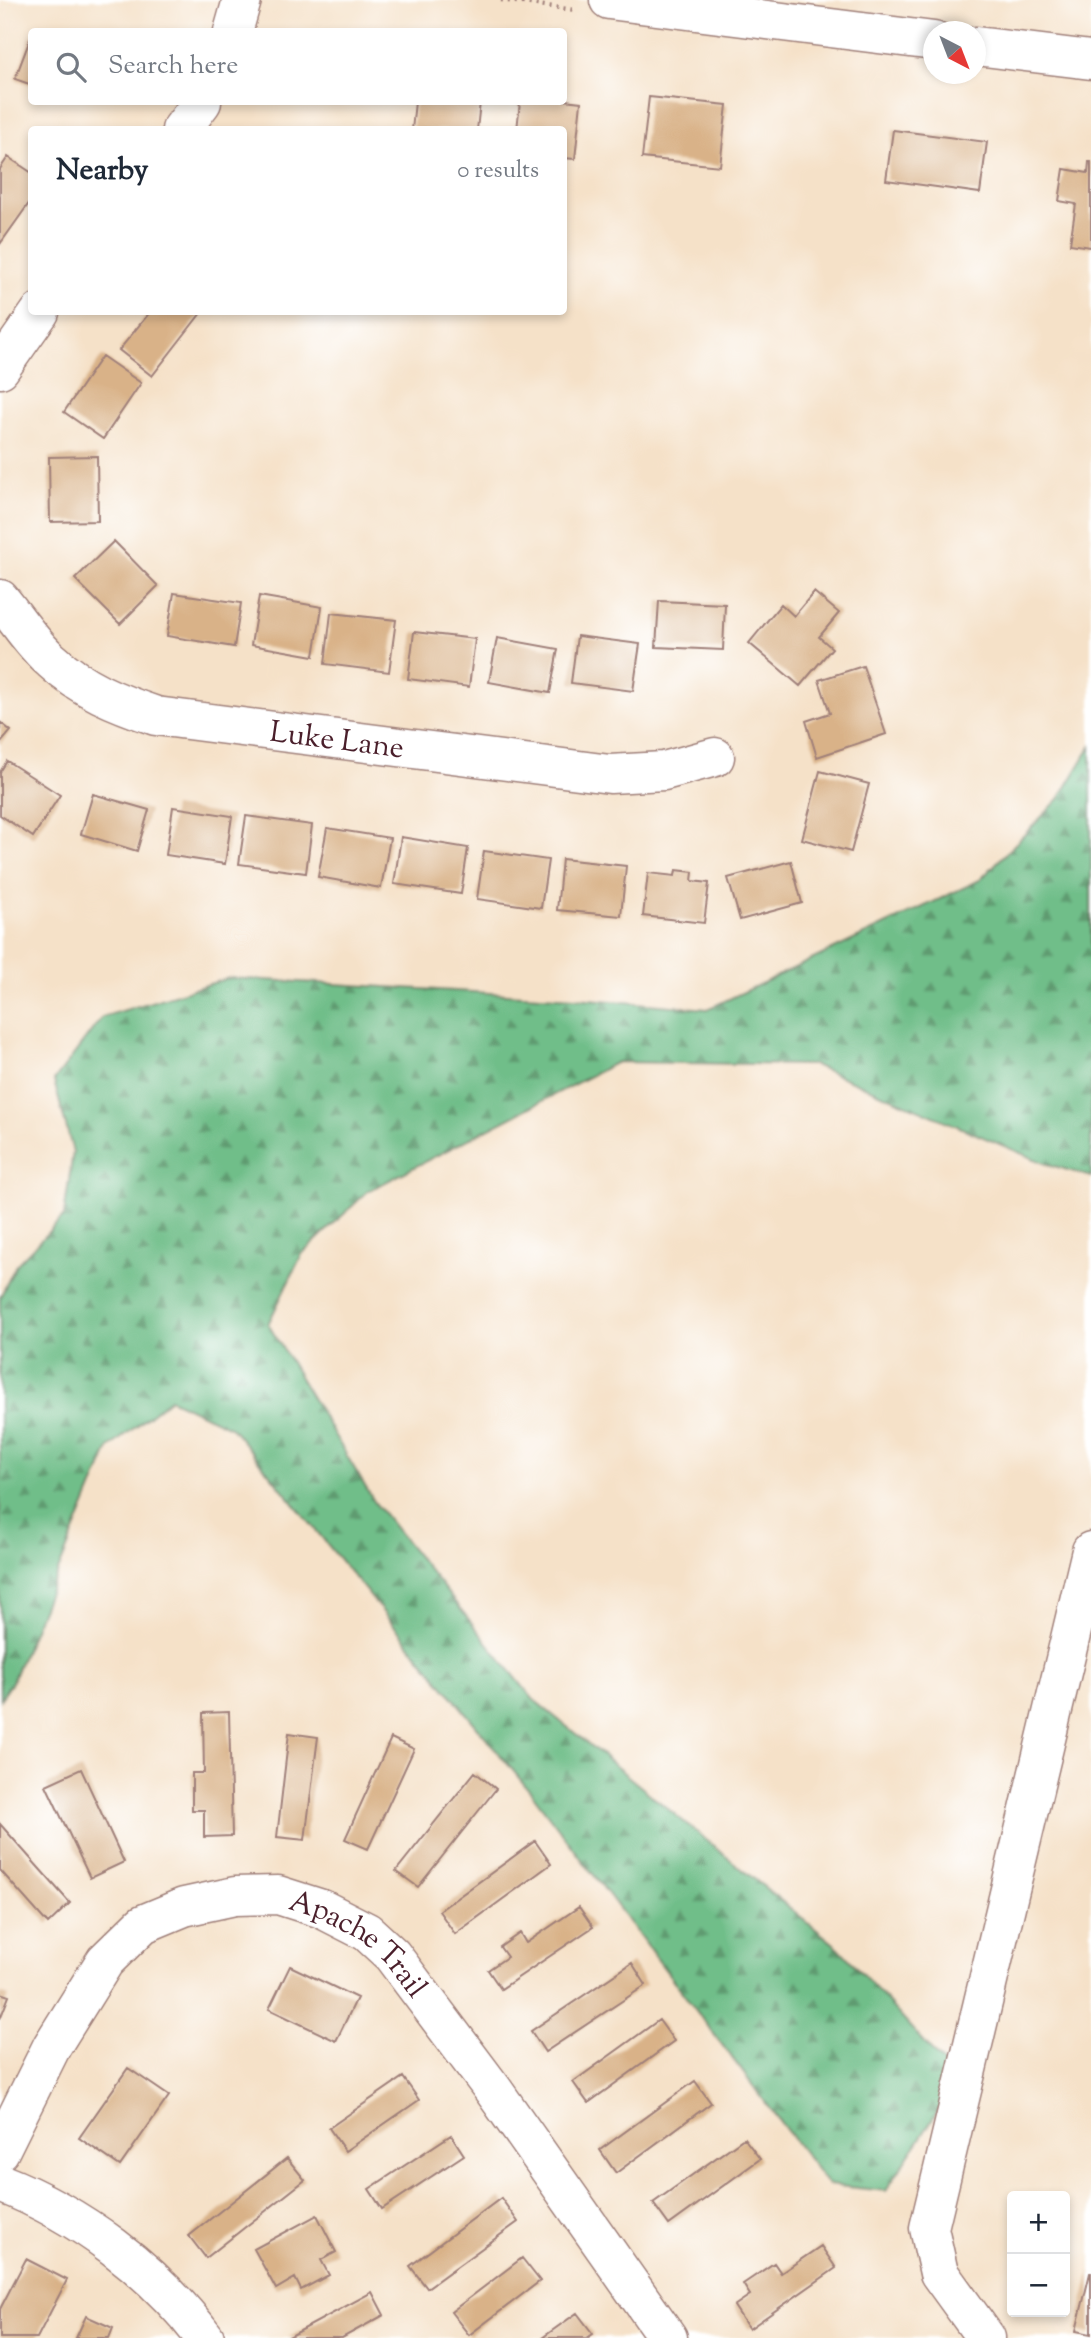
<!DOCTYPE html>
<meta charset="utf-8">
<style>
body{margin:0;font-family:"Sorts Mill Goudy",serif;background:#f2f2f3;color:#1f2937}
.controls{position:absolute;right:21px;bottom:21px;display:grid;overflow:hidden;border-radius:7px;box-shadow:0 4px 10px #0003}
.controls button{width:63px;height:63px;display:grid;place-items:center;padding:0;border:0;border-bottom:2px solid #e0e1e3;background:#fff;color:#1f2937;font:35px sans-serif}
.compass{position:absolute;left:923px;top:21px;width:63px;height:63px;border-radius:50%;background:#fff;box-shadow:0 4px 10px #0003;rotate:138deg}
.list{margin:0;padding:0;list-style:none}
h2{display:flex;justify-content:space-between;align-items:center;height:91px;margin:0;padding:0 28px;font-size:30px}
h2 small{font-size:23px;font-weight:400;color:#747a83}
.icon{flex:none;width:38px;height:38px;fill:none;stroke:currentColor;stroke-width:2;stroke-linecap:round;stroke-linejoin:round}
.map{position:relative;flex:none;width:1091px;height:2338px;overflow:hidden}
.search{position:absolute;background:#fff;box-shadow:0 4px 10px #0003;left:28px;top:28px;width:539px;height:77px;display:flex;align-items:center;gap:18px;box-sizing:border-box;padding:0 24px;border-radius:7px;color:#747a83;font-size:26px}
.panel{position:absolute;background:#fff;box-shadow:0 4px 10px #0003;left:28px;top:126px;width:539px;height:189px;border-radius:7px}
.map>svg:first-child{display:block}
.forest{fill:url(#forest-firs);stroke:#5d6e5a;stroke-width:2}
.building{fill:#d9b288}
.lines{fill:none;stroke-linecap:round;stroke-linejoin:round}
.minor-casing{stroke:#a0807a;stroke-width:41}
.path{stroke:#a0807a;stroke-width:4.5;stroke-dasharray:2 5;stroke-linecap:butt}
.minor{stroke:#fff;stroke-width:38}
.labels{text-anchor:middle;stroke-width:5;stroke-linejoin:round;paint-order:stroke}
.street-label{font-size:30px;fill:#4a1f2b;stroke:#fff}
</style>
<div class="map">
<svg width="1091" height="2338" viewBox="0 0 1091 2338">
<defs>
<pattern id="forest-firs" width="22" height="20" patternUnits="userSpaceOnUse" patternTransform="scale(1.75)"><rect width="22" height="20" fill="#70be89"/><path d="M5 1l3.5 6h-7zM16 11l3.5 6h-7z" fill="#5e9a70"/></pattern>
</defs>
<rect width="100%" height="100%" fill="#fff"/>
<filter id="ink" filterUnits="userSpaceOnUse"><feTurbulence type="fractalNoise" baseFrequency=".0143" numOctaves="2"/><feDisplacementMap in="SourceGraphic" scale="14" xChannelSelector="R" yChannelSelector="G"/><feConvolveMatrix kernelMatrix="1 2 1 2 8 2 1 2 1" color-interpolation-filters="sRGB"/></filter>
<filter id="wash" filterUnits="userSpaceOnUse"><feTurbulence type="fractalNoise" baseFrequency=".00686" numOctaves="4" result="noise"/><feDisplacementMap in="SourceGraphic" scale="28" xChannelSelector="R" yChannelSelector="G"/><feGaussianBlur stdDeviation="1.57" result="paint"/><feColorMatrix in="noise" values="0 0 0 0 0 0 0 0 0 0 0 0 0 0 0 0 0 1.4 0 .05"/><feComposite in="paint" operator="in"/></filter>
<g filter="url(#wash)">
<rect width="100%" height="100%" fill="#f5e1c8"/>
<path class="forest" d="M1091,746V1177L1044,1163L814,1065L617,1062L368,1191L302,1254L268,1324L375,1503L533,1699L839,1948L958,2080L886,2191L828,2185L534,1796L232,1428L170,1399L109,1448L11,1684L0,1700V1297L16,1265L64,1216L73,1152L54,1081L102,1017L229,978L576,998L708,1009L980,880L1059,799Z"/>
<g id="blocks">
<path class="building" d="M32,34V85L15,79Z
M649,97L727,105L720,166L642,158Z
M564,100L581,102L575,159L564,158V130H517L520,102Z
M415,102H480L477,130H412Z
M893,130L987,142L980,193L886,180Z
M8,157L32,173V199L0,244V169Z
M1089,162H1091V247L1070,244L1076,204L1059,201L1064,169L1088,173Z
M150,312L201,313L152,376L119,350Z
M102,356L141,383L103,439L64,412Z
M97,456L98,521L50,522L49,457Z
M114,541L158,586L120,624L75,579Z
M814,592L839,613L819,637L832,648L800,686L749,643L781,604L794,616Z
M174,593L241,603L234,647L167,636Z
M259,596L322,607L314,656L251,645Z
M659,601L725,604L723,650L656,647Z
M331,613L396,620L389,672L325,664Z
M414,632L475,639L469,687L408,679Z
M577,636L640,644L633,691L571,683Z
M497,638L558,649L550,693L489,682Z
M863,666L886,734L817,757L806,721L830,713L819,680Z
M0,722L11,731L0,744Z
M7,761L60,795L33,837L0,815V772Z
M820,771L869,784L851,852L802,839Z
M93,794L149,810L137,851L81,834Z
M173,807L232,816L225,864L166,855Z
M246,816L312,825L306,873L239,864Z
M327,828L390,838L381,888L318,877Z
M401,837L468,848L461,894L394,884Z
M484,851L548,860L541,908L477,899Z
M562,859L626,866L621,916L557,910Z
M791,861L802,903L740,920L728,878Z
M676,870L693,872L692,881L709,883L704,923L643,916L648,873L675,876Z
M229,1712L232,1836L204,1837V1810H192V1773H204L203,1713Z
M289,1733L318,1737L305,1840L277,1837Z
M391,1738L414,1749L368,1849L345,1839Z
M81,1769L124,1862L90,1878L46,1785Z
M475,1772L496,1789L418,1887L396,1871Z
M0,1824L70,1903L48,1924L0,1870Z
M535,1841L551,1864L455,1934L439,1911Z
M579,1907L593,1927L501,1989L488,1970L507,1957L500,1947L520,1933L526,1943Z
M632,1963L646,1985L545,2052L531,2031Z
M290,1966L357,1998L336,2041L269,2009Z
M0,1993L9,1996L0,2019Z
M659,2020L674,2041L588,2103L573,2082Z
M128,2068L169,2096L120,2166L79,2138Z
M403,2077L419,2100L345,2151L329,2128Z
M695,2081L711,2103L616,2173L600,2150Z
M451,2135L464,2155L382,2209L369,2189Z
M744,2138L760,2159L669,2225L653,2203Z
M287,2158L305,2180L206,2258L189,2236Z
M501,2198L518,2222L427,2288L410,2266Z
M317,2215L336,2252L321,2260L329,2275L301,2290L295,2278L276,2289L254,2249Z
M821,2246L836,2268L749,2329L734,2306L750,2295L743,2284L774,2263L781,2273Z
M522,2258L540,2281L469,2335L451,2312Z
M26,2259L67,2280L37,2338H0V2309Z
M1090,2273H1091V2334L1076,2331Z
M372,2292L384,2315L342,2338H287Z
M577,2313L593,2334L587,2338H542Z
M86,2316L113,2328L109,2338H76Z"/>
</g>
</g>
<g filter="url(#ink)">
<use href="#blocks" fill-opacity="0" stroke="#a0807a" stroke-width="2"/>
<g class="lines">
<defs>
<g id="minor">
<path d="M609,0L934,41"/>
<path d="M233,32L242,0"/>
<path d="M976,46L1091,60"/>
<path d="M181,130L202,102"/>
<path d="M0,369L40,312"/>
<path id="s1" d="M0,599C17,619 32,644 52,661C82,689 118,703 156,716L610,774L664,771L715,757"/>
<path id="s2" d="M0,2151L52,2046L105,1961L143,1924L184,1907L235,1896L278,1895L322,1909L367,1932L392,1955L494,2091L668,2338"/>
<path d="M0,2183C80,2214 154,2270 205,2338"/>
<path d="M986,2338L939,2273L929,2228L1091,1551"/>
</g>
</defs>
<use href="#minor" class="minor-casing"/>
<path class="path" d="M501,0L575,10"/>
<use href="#minor" class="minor"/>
</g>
</g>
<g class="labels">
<g class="street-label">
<text dy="10" stroke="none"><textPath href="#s1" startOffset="382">Luke Lane</textPath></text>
<text dy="10" stroke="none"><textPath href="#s2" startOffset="506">Apache Trail</textPath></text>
</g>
</g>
</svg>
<div class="controls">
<button>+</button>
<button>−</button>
</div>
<svg class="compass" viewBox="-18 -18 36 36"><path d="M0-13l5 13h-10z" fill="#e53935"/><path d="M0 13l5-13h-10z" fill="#747a83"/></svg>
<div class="search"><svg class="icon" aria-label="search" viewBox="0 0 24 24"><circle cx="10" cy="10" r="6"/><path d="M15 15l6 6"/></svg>Search here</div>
<section class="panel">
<h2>Nearby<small>0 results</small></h2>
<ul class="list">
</ul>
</section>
</div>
